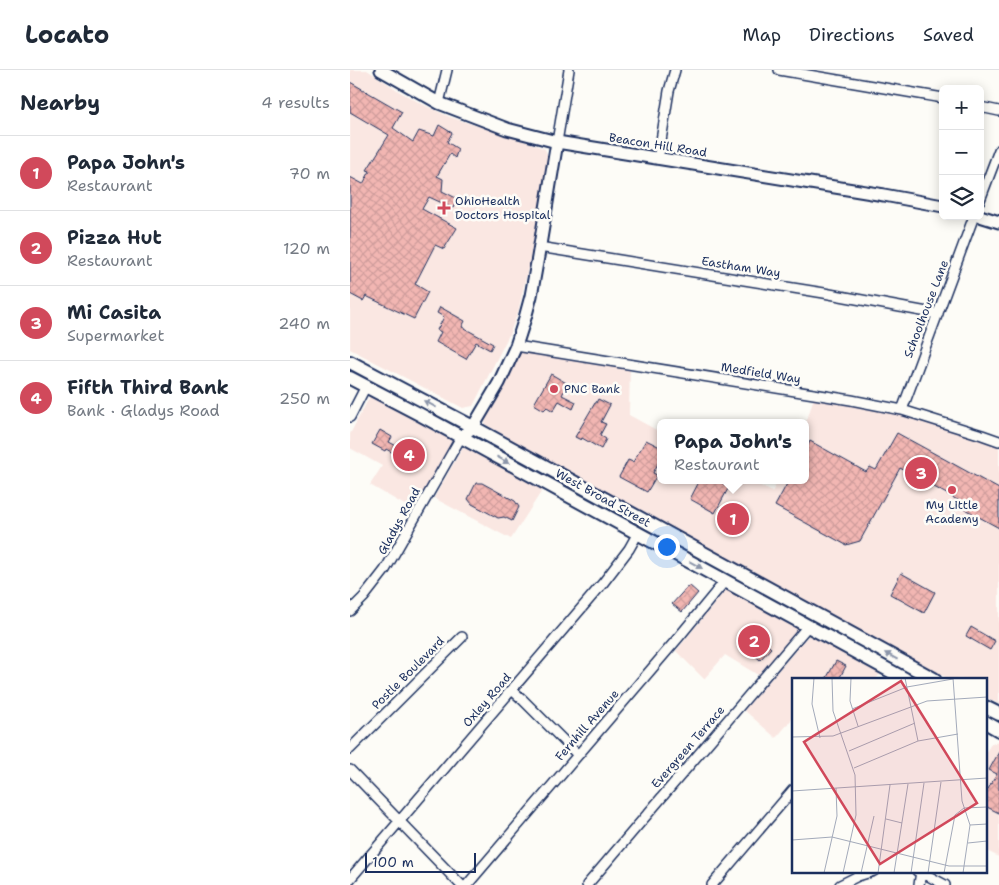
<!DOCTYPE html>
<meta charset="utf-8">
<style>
body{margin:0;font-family:"Shantell Sans",sans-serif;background:#f2f2f3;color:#1f2937}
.controls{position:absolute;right:15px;top:15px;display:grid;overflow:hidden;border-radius:8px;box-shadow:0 2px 12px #0003}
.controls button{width:45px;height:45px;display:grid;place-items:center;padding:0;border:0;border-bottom:1px solid #e0e1e3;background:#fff;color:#1f2937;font:25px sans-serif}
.scale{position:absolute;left:15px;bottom:12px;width:111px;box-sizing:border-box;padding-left:5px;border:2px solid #1b2f5e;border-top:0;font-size:14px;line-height:18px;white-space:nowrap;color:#1b2f5e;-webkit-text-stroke:4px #fdfcf7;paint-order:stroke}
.you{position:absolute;left:316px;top:476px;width:18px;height:18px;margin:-12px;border:4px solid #fff;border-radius:50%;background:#1a73e8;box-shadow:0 0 0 8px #1a73e833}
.badge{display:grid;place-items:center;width:32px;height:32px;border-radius:50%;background:#d1495b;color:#fff;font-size:16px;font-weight:700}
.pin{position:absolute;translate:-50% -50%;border:2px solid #fff;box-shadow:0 1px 5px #0006}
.popup{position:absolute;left:307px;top:349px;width:152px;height:65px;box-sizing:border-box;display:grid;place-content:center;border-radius:8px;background:#fff;filter:drop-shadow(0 1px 4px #0005);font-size:16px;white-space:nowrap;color:#747a83}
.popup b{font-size:19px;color:#1f2937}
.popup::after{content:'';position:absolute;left:50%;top:100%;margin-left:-10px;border:10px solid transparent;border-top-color:#fff}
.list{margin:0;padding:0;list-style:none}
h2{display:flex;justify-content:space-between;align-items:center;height:65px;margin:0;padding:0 20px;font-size:21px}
h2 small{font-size:16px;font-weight:400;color:#747a83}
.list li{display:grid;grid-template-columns:32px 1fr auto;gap:15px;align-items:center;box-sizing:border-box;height:75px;padding:0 20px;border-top:1px solid #e0e1e3}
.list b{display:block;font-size:19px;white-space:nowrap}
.list p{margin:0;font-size:16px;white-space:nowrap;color:#747a83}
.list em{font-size:16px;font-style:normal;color:#747a83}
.icon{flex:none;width:28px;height:28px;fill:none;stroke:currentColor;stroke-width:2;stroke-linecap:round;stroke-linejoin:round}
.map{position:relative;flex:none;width:649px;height:815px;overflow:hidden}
header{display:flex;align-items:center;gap:30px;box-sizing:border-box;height:70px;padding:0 25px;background:#fff;border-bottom:1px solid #e0e1e3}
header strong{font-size:24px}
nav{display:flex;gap:28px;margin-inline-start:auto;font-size:18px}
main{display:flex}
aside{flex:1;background:#fff}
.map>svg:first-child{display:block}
.built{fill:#fae7e2}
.building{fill:url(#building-cross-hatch);stroke:#1b2f5e}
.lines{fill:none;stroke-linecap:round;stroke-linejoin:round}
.street-casing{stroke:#1b2f5e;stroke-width:12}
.secondary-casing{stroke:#1b2f5e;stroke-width:15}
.primary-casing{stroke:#1b2f5e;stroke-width:16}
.street{stroke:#fdfcf7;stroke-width:9}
.secondary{stroke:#fdfcf7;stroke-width:11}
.primary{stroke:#fdfcf7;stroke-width:12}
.oneway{fill:#8c96aa}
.poi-dot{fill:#d1495b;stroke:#fdfcf7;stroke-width:2}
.labels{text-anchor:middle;stroke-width:5;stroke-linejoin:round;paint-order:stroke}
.street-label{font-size:12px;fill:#1b2f5e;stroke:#fdfcf7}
.poi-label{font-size:12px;fill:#1b2f5e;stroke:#fdfcf7;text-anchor:start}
.inset-road{fill:none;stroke:#a3aaba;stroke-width:1}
.view{fill:#d1495b;fill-opacity:0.15;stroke:#d1495b;stroke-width:2.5}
.inset-edge{fill:none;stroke:#1b2f5e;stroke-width:2.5}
</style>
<header>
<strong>Locato</strong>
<nav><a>Map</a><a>Directions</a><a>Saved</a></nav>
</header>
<main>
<aside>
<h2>Nearby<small>4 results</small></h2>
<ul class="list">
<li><span class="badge">1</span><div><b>Papa John's</b><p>Restaurant</p></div><em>70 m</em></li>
<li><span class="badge">2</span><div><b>Pizza Hut</b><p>Restaurant</p></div><em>120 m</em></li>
<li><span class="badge">3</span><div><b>Mi Casita</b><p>Supermarket</p></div><em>240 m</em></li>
<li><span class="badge">4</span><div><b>Fifth Third Bank</b><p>Bank · Gladys Road</p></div><em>250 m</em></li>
</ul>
</aside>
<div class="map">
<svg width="649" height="815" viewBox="0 0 649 815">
<defs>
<pattern id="building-cross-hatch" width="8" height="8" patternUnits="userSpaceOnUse" patternTransform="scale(1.25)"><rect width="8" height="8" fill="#f2b6b2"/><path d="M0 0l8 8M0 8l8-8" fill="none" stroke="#cf9d9c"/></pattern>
</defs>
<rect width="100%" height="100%" fill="#fdfcf7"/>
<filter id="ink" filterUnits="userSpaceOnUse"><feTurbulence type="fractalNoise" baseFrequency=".02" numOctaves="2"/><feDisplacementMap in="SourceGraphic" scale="10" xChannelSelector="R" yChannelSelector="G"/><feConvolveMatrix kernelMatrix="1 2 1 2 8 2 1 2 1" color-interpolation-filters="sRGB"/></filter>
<g filter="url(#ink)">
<path class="built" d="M0,0H17L52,23L76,36L100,47L183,74L195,79L198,87L180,189L168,242L159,265L123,336L113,338L0,279Z
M166,276L280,294L279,345L310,362V410H400L422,422L429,410H456V353L465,324L501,330L649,371V634L635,627V609H599L554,585L217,402L135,354L140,329Z
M20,326L104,369L65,441L20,415L32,396L0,378V364Z
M113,377L193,419L161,469L84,428Z
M377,518L449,559L408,605L375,585L354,609L326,581Z
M460,564L530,604L526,609H443V648L426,668L394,640Z
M649,672V787L635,780V683L641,674Z"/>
<path class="building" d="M0,12L52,42L43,58L63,72L69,61L84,66L89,55L102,63L97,72L108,79L105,88L100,84L87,106L93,109L92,121L108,129L103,138L79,127L72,139L107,158L94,179L85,175L65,214L78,222L64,249L16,226L13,231L0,224V107L13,114L20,101L17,100L39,65L0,42Z
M90,237L115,251L112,257L143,274L140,280L126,272L116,289L86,272L91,262L87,260L94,247L87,243Z
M201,304L218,314L212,325L226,332L223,339L209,331L203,341L197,337L194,340L184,334Z
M248,329L260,335L251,352L256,354L250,365L256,369L251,379L232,368L231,370L225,367L245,333H246Z
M30,360L42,367L39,372L54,380L58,372L73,381L64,398L48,390L50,387L36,379L35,381L22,374Z
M547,363L649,419V458L609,436L611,432L550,398L510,471L496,475L425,436L439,410H456V380L460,371L516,402L520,397L526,400Z
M296,370L310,377V390L303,403L307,405L297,422L269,407L278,390L283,392Z
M350,410H367L379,417L365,443L340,429Z
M126,413H132L165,431L169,437L162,451L154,447L148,448L122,434L118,429Z
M387,437L392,439L380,462L375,459Z
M551,503L585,522L574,543L540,524Z
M339,515L348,523L332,542L322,534Z
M621,557L645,571L640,580L616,566Z
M405,564L421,578L410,590L392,574L401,565L403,567Z
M486,591L496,596L489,609H476Z
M649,682V743L635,736V718L638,719L647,704L639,700Z"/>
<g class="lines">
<defs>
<path id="street" d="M429,0L593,28
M89,33L97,0
M630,37L649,41
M207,72L219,0
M308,89L319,21L325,0
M630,130L649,80
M189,177L474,223L588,244
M166,276L501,330L552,340L632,365L649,371
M552,340L624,146
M0,347L16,316
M0,541L14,527L35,500L111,367
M162,620L173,630L228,685
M0,679L112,567
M0,700L111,815
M567,801L571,802L595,815
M0,809L253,513L279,479L288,463
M117,815L328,568L375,511
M237,815L458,556
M362,815L443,720
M490,815L508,806L524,801
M569,815L571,801"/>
<path id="secondary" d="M31,0L89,33L157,59L207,72L534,125L593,136
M630,146L649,152
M111,367L123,357L149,313L166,276L175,248L181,226L188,187L207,72"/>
<path id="primary" d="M0,292L123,357L584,609
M0,308L69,344L555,609
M635,637L649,644
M635,652L649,660"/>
</defs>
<use href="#street" class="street-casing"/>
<use href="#secondary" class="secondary-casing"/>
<use href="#primary" class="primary-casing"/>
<use href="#street" class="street"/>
<use href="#secondary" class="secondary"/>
<use href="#primary" class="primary"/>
</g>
<defs><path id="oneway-solid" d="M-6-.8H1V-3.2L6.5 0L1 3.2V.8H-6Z" transform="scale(1.25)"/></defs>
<g class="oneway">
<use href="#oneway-solid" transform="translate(80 334) rotate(-152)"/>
<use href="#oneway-solid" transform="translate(153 390) rotate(29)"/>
<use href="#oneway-solid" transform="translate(346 495) rotate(29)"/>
<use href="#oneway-solid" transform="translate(541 586) rotate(-152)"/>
</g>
</g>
<g class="poi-dot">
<path d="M91.5 130.5h5v5h5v5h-5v5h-5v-5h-5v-5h5z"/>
<circle cx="204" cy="319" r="5"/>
<circle cx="602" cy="420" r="5"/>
</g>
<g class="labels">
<g class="street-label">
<text transform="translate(308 75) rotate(9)" y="4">Beacon Hill Road</text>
<text transform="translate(391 197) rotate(9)" y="4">Eastham Way</text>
<text transform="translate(576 239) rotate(-69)" y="4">Schoolhouse Lane</text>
<text transform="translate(411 303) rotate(9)" y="4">Medfield Way</text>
<text transform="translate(253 428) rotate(29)" y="4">West Broad Street</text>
<text transform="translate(49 451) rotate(-61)" y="4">Gladys Road</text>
<text transform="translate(58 603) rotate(-45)" y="4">Postle Boulevard</text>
<text transform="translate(137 630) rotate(-49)" y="4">Oxley Road</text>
<text transform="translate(237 655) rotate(-49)" y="4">Fernhill Avenue</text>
<text transform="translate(338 677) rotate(-49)" y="4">Evergreen Terrace</text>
</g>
<g class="poi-label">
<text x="105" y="135">OhioHealth<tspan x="105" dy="14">Doctors Hospital</tspan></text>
<text x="214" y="323">PNC Bank</text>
<text x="602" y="439" text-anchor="middle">My Little<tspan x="602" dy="14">Academy</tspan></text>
</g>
</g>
<g transform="translate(442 608)">
<rect width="195" height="195" fill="#fdfcf7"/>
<path class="inset-road" d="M22,0L20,26L28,60M40,0L41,33L63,97L64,137L51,195M59,0L58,23L66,48M113,0L126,63M161,0L170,123L178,147L171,195M60,31L115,9L161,1M0,59L41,58L135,23L195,19M57,73L123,45M62,90L126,63L166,56M0,113L195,100M94,141L110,145M178,147L195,146M0,162L40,159L157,188H195M176,165L195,163M32,195L45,138L44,110M69,195L82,138M86,195L98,107M102,195L116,106M119,195L132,105M136,195L149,104M152,195L163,137L172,130L195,129"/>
<path class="view" d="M109,3L185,125L88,186L12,64Z"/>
<rect width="195" height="195" class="inset-edge"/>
</g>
</svg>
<div class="controls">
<button>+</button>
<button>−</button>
<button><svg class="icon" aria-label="layers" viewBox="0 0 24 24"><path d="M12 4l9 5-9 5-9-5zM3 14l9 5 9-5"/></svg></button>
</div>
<div class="scale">100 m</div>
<div class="you"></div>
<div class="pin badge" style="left:383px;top:449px">1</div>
<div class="popup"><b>Papa John's</b>Restaurant</div>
<div class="pin badge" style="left:404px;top:571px">2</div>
<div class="pin badge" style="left:571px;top:403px">3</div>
<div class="pin badge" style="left:59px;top:385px">4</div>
</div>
</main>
